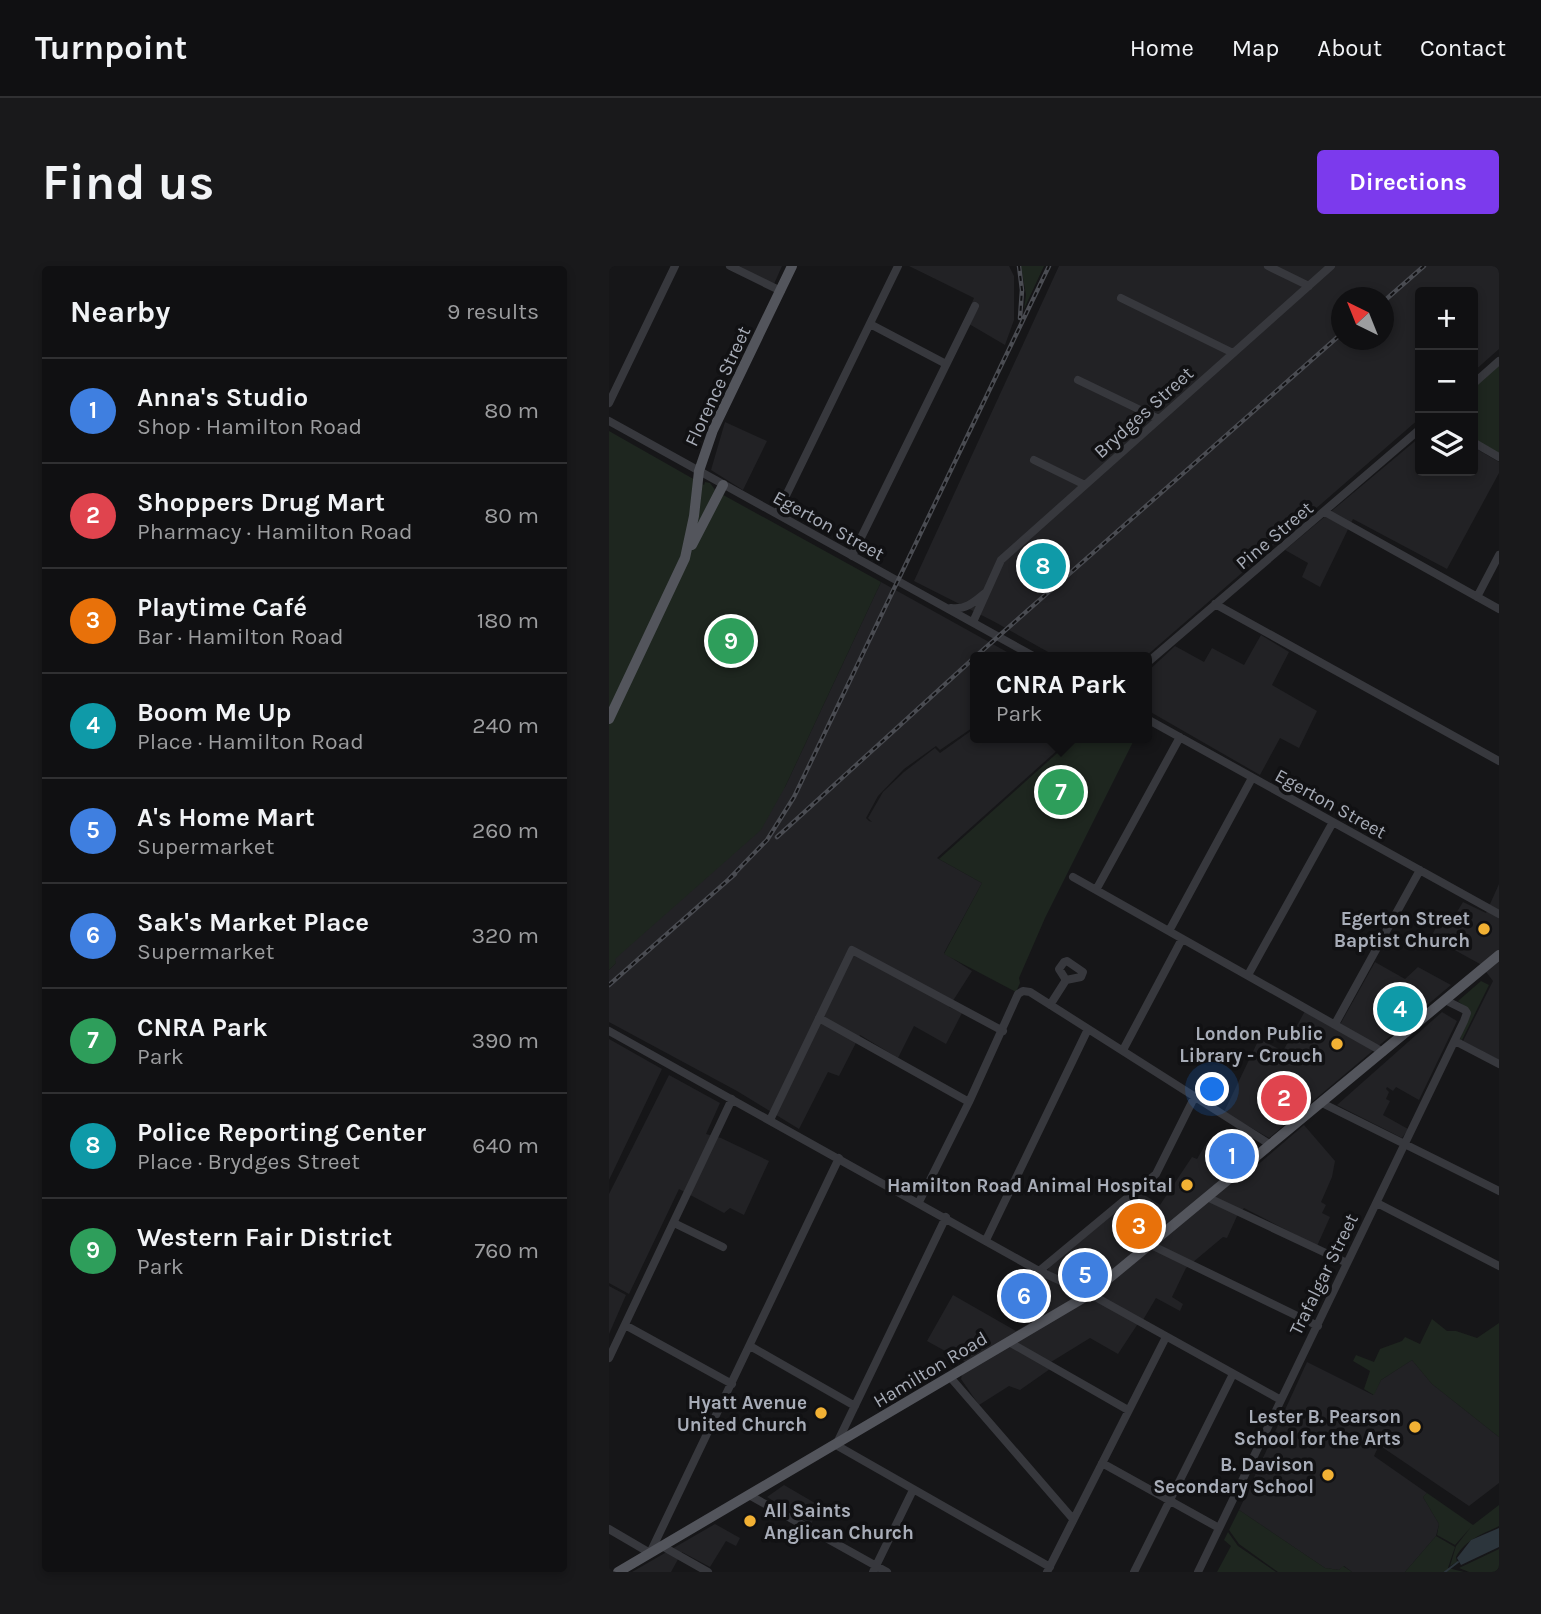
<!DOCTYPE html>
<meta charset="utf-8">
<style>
body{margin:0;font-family:Karla,sans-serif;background:#19191b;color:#f1f3f6}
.controls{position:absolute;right:21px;top:21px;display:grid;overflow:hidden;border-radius:7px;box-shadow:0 4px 10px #0003}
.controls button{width:63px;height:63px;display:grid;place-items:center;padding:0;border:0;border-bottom:2px solid #303032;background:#101012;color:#f1f3f6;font:35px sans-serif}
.compass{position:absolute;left:722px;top:21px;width:63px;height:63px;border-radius:50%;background:#101012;box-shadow:0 4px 10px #0003;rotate:317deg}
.you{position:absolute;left:604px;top:824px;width:24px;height:24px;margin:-18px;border:5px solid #fff;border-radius:50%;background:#1a73e8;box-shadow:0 0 0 10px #1a73e833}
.badge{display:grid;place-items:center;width:46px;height:46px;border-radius:50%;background:#7c3aed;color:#fff;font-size:23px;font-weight:700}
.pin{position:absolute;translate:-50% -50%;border:4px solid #fff;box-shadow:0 2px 7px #0006}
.popup{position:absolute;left:361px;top:386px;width:182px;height:91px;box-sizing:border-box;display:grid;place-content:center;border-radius:7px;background:#101012;filter:drop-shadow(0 2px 5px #0005);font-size:23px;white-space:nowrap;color:#9c9d9f}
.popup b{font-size:26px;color:#f1f3f6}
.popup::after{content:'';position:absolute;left:50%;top:100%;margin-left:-14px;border:14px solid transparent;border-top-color:#101012}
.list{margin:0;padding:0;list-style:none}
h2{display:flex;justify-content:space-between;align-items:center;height:91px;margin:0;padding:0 28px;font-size:30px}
h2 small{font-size:23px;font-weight:400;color:#9c9d9f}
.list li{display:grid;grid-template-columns:46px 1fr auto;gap:21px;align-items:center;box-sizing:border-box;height:105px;padding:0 28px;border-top:2px solid #303032}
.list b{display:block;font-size:26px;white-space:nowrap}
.list p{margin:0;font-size:23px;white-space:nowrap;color:#9c9d9f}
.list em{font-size:23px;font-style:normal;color:#9c9d9f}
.icon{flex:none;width:38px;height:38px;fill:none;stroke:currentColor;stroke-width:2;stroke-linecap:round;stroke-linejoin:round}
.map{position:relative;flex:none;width:890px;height:1306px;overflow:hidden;border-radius:7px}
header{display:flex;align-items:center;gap:42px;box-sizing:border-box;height:98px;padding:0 35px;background:#101012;border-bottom:2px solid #303032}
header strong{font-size:33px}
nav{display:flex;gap:38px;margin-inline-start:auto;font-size:24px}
.intro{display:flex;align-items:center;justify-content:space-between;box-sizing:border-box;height:168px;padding:0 42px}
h1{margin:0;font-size:49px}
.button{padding:18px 32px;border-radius:7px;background:#7c3aed;color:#fff;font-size:24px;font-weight:700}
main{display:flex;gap:42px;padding:0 42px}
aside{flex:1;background:#101012;border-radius:7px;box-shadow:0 4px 10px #0003}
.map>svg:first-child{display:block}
.built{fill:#222225;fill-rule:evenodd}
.green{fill:#1e261f}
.water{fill:#2c353c}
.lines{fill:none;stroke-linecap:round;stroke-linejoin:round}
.stream{stroke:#2c353c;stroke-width:2}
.minor{stroke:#37383d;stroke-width:8}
.major{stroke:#53555c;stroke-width:10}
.rail-casing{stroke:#4a4c52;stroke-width:4.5}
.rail{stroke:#111113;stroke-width:2;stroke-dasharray:5;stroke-linecap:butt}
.poi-dot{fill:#f2b134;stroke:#111113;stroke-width:2.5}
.labels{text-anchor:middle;stroke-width:7;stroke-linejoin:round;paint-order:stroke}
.street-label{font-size:19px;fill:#a8adb8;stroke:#111113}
.poi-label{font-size:19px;font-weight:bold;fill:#a8adb8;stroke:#111113;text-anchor:end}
</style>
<header>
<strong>Turnpoint</strong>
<nav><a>Home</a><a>Map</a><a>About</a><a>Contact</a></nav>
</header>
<div class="intro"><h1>Find us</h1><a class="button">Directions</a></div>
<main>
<aside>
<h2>Nearby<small>9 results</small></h2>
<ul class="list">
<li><span class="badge" style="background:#3f7fe0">1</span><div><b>Anna's Studio</b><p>Shop · Hamilton Road</p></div><em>80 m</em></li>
<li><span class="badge" style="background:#e0444e">2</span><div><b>Shoppers Drug Mart</b><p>Pharmacy · Hamilton Road</p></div><em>80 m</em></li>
<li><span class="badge" style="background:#e8710a">3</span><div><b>Playtime Café</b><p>Bar · Hamilton Road</p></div><em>180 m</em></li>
<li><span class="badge" style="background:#0f9aa8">4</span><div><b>Boom Me Up</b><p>Place · Hamilton Road</p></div><em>240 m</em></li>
<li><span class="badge" style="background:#3f7fe0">5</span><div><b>A's Home Mart</b><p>Supermarket</p></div><em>260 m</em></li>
<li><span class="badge" style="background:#3f7fe0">6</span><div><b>Sak's Market Place</b><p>Supermarket</p></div><em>320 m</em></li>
<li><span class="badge" style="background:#2e9e5b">7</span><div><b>CNRA Park</b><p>Park</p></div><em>390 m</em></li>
<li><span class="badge" style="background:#0f9aa8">8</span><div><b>Police Reporting Center</b><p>Place · Brydges Street</p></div><em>640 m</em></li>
<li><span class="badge" style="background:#2e9e5b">9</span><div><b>Western Fair District</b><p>Park</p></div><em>760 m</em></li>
</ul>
</aside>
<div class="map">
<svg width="890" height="1306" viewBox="0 0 890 1306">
<rect width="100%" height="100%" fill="#161618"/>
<path class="built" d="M130,0H173L165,18Z
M300,0H400L405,10V54L396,79L355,55L365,32Z
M450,0H890V83L864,106V26H811V152L536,391H448L384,355L305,315ZM732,32H774V74H732Z
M116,156L158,175L134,224L102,204Z
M811,171V205H864V181L890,196V207L838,303L744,253L711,321L693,311L699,297L676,284Z
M272,316L407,391H366V460L331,484L327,480L295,503L269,530L257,552L260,555L263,556L259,552L274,526L295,506L326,482L331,487L366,462V472H462L328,592L373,617L335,687L363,705L340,741L353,747L337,778L305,760L289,792L251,769L230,810L219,806L190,863L128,825L0,756V704L7,697L5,693L36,665L176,521Z
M652,369L680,386L663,419L708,445L690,482L671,472L651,509L538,444V406L566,380L595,396L603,382L635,399Z
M890,618V794L854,775L884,715L871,698L822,671L831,654L840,659L854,636L877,647Z
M766,696L796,713L809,701L842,719L660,872L615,846L650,773L674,785L696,745L728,764Z
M833,746L848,755L810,834L787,821L784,825L778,821L777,823L780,826L777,833L781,835L774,849L799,863L793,872L728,839Z
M0,773L53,803L0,914Z
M60,809L111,837L97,868L112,872L160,895L135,949L121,942L115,947L70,923L20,1028L0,1017V928Z
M695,859L726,895L723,911L712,936L717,939L713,947L721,951L708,980L635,942L628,950L618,972L614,971L577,1002L563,1031L574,1038L571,1045L547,1032L534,1054L528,1059L509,1088L481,1072L442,1096L441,1103L411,1124L400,1120L370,1139L352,1113L356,1096L318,1075L344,1029L407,1065L426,1054L404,1037L420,1004L434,1013L441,1000L531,926L551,939L583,891L588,893L598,876L638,908Z
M0,1020L17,1029L0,1068Z
M803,1094L823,1118L890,1171V1217L860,1240L770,1179L765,1190L818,1227L814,1231L830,1258L827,1270L796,1306H743L735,1300L730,1304L716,1302L630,1244L698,1096L764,1129L772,1114Z
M175,1219L211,1240L202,1258L158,1231Z
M106,1258L131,1272L127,1280L117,1275L101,1301L73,1286L62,1306H23Z"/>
<path class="green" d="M412,0H435L415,43L417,29Z
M890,97V187L864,173V120Z
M0,165L95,219L96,216L101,217L107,225L272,316L176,521L152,564L6,693L7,697L0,704Z
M465,472H526L436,652L410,712L411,717L407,726L335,688L373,617L330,593Z
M872,715L880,719L853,774L851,773L860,744L849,735Z
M823,1053L838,1065H847L868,1072L890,1057V1171L823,1118L803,1094L772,1114L765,1129L755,1123L761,1105L744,1095L747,1089L765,1096L771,1083L793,1075L796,1071L811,1078Z
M818,1227L864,1259L890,1239V1260C872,1269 857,1273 847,1291L848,1296L841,1300L847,1280L862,1261L846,1279L828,1269L830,1258L814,1231Z
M630,1244L716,1302L730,1304L734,1300L743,1306H669L630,1278L620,1264Z
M619,1266L629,1280L667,1306H608L622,1280L615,1274Z
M827,1270L846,1281L839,1302L855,1306H796Z
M890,1283V1306H860L850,1302Z"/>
<path class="water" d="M890,1262V1281L852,1299L848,1292L862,1274Z"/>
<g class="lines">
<path class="stream" d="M836,1306L849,1296"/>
<path class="minor" d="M121,0L172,25
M659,0L700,20
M512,32L624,87
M261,58L337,98
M469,114L550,153
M864,118L890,95
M0,137L66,0
M0,155L426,391
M864,176L890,191
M425,194L476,219
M716,246L890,343
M168,248L289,0
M243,290L366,40
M868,331L890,289
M606,338L890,495
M342,342C357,344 365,336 376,327
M364,356L392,294L722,0
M538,397L811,163
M538,453L890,648
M464,611L774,786
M487,624L571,471
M560,665L643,512
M639,709L724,556
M441,739L457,714L472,711L474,706L458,695L455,696L450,703L457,714
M210,752L360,836
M726,758L811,604
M0,765L430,1005L481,1028L672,1134
M846,775L890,798
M514,784L573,673
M713,837L890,925
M161,854L243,684L394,765
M600,932L738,997
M310,936L360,836L409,728L414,725L421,726L662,879
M768,937L890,1000
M337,951L227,1179L441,1301
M65,957L114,981
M377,974L479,763
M542,979L709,1060
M430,1005L547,908L586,830
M16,1059L123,1118
M400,1076L519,1144
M141,1080L246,1140
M0,1092L123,833
M341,1111L464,1253
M493,1197L610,1262
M140,1229L278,1306
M0,1263L41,1287L230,892
M53,1280L99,1306
M264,1306L304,1224
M438,1306L557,1071
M525,1306L624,1108
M589,1306L855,755L858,747L856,744L836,734"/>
<path class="major" d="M83,279L114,219
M0,453L76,292L85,250L90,205L104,164L183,0
M9,1306L481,1028L890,689"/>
<defs>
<path id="rail" d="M410,0L413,24L411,52
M774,36L815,0
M366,391L732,68
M168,571L366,391
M120,613L158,574L185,531L440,0
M0,719L126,608"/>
</defs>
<use href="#rail" class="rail-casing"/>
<use href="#rail" class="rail"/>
</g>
<g class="poi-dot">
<circle cx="875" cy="663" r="7"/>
<circle cx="728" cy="778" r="7"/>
<circle cx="578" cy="919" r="7"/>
<circle cx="212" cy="1147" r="7"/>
<circle cx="806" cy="1161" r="7"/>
<circle cx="719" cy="1209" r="7"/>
<circle cx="141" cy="1255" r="7"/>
</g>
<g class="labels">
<g class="street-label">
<text transform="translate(108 120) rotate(-65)" y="7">Florence Street</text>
<text transform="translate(534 146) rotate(-42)" y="7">Brydges Street</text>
<text transform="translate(220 259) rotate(29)" y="7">Egerton Street</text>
<text transform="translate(665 269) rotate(-40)" y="7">Pine Street</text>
<text transform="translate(722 537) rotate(29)" y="7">Egerton Street</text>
<text transform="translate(714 1008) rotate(-64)" y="7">Trafalgar Street</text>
<text transform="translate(321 1103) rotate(-31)" y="7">Hamilton Road</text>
</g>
<g class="poi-label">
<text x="861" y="659">Egerton Street<tspan x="861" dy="22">Baptist Church</tspan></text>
<text x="714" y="774">London Public<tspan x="714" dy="22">Library - Crouch</tspan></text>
<text x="564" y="926">Hamilton Road Animal Hospital</text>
<text x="198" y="1143">Hyatt Avenue<tspan x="198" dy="22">United Church</tspan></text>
<text x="792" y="1157">Lester B. Pearson<tspan x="792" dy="22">School for the Arts</tspan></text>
<text x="705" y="1205">B. Davison<tspan x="705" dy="22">Secondary School</tspan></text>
<text x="155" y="1251" text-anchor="start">All Saints<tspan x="155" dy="22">Anglican Church</tspan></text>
</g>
</g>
</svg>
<div class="controls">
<button>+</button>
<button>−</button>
<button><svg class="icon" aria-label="layers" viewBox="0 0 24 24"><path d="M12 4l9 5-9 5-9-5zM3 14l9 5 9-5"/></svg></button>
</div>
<svg class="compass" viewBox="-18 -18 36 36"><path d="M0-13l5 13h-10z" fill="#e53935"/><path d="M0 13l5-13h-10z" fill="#9c9d9f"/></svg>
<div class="you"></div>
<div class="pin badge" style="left:623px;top:890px;background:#3f7fe0">1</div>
<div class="pin badge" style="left:675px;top:832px;background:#e0444e">2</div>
<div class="pin badge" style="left:530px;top:960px;background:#e8710a">3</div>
<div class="pin badge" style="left:791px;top:743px;background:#0f9aa8">4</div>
<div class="pin badge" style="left:476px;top:1009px;background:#3f7fe0">5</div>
<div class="pin badge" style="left:415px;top:1030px;background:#3f7fe0">6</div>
<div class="pin badge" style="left:452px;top:526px;background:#2e9e5b">7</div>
<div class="popup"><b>CNRA Park</b>Park</div>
<div class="pin badge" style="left:434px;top:300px;background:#0f9aa8">8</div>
<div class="pin badge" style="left:122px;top:375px;background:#2e9e5b">9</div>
</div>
</main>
